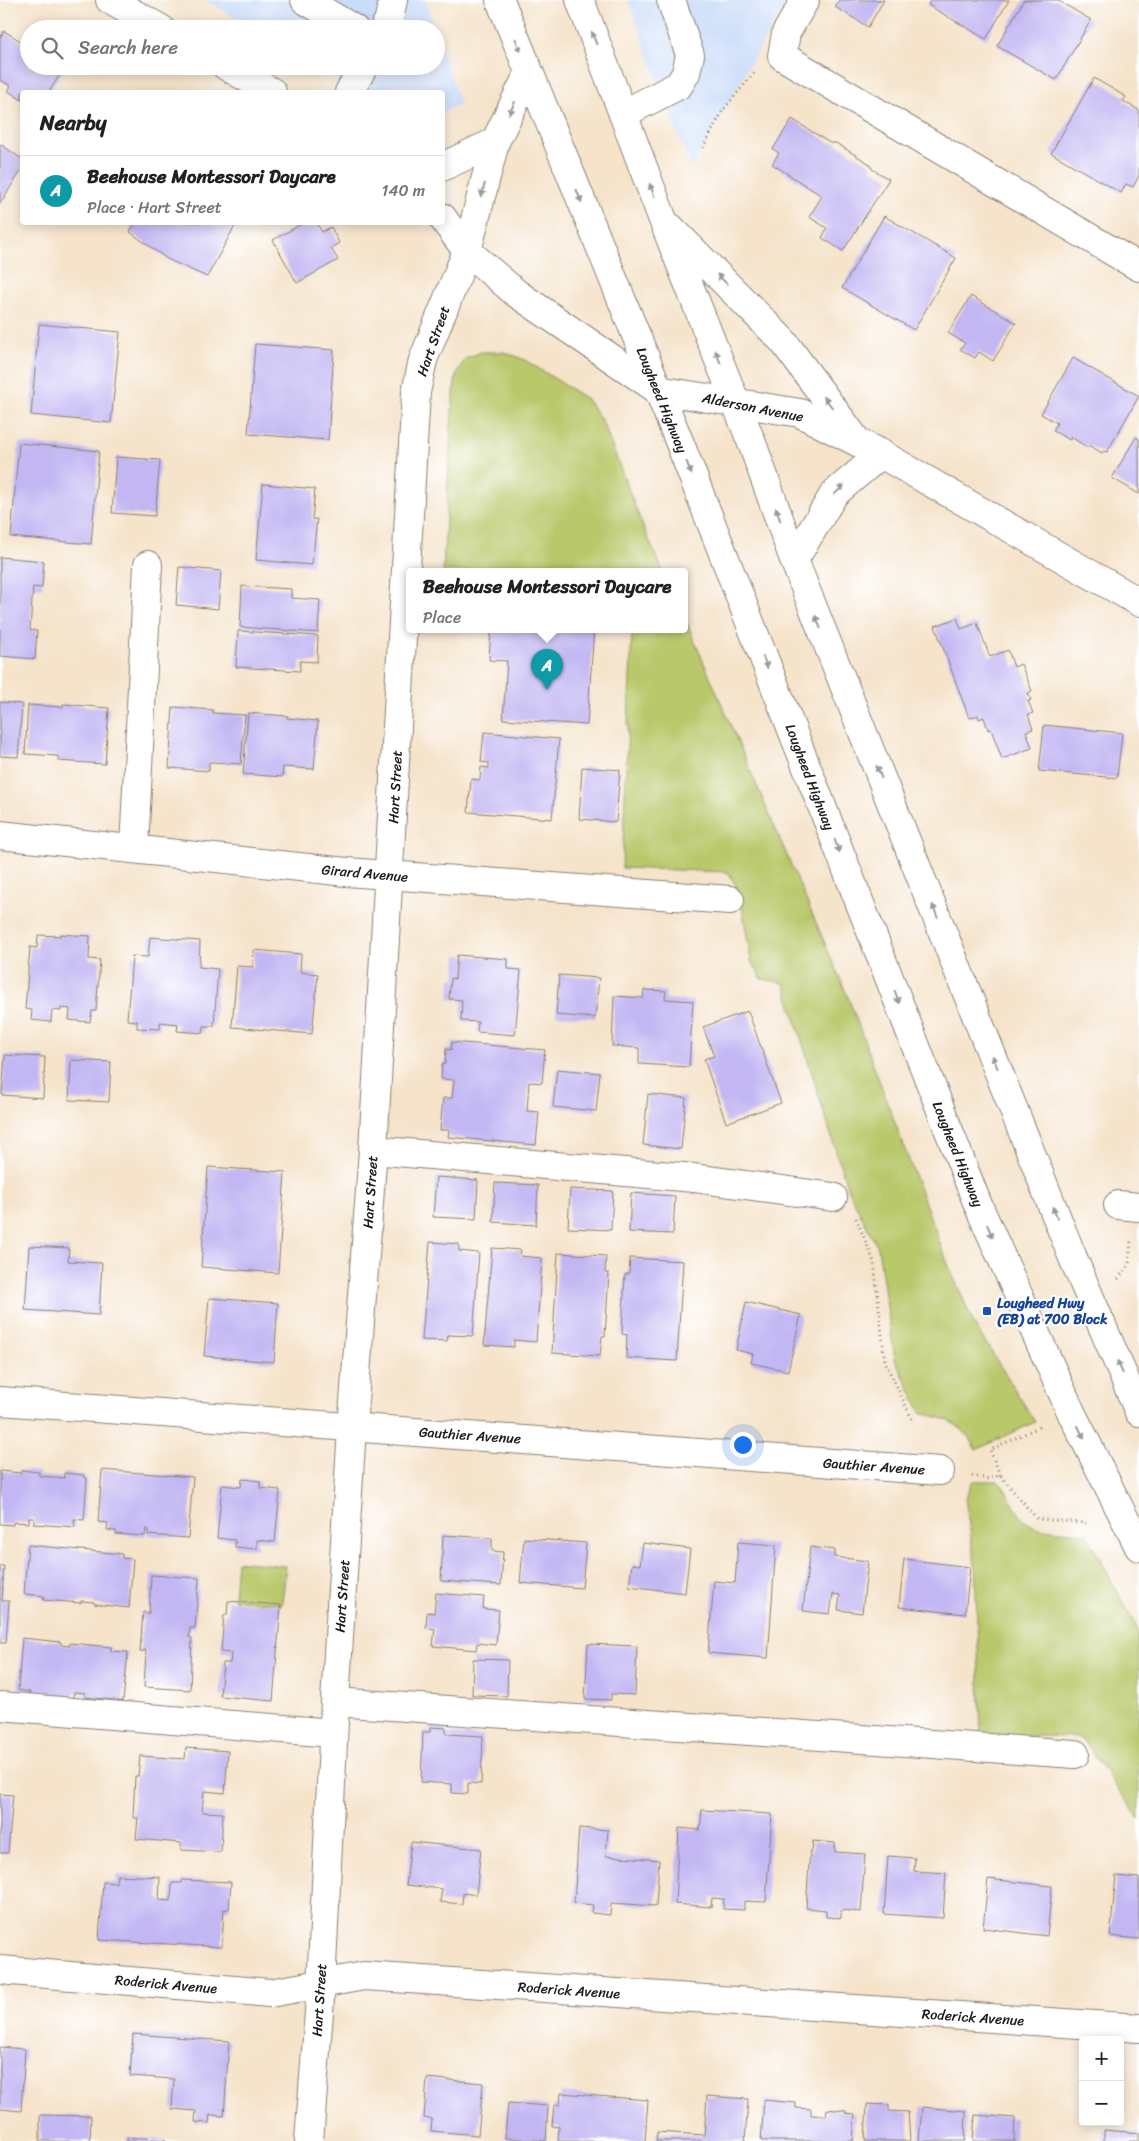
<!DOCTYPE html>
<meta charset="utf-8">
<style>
body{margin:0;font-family:Sriracha,sans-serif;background:#f2f2f2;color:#202124}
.controls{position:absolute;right:15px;bottom:15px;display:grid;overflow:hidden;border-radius:5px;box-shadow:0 2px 12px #0003}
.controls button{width:45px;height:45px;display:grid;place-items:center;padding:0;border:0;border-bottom:1px solid #e0e0e0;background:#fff;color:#202124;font:25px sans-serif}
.you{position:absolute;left:742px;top:1444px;width:18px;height:18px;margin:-12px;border:4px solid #fff;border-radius:50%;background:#1a73e8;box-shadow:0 0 0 8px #1a73e833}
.badge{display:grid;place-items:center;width:32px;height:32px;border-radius:50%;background:#c8321e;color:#fff;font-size:16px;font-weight:700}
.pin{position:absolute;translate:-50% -41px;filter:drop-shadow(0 1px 2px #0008)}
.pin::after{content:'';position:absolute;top:26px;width:18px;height:15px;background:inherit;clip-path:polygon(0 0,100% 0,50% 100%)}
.popup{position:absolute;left:406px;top:568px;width:282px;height:65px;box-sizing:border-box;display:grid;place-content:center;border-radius:5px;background:#fff;filter:drop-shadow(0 1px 4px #0005);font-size:16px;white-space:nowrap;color:#757577}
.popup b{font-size:19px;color:#202124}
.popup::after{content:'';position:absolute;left:50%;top:100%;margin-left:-10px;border:10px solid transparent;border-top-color:#fff}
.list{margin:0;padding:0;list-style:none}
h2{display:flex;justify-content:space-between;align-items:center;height:65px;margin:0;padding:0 20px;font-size:21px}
h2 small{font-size:16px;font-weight:400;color:#757577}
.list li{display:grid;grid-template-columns:32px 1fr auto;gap:15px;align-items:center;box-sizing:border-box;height:70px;padding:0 20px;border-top:1px solid #e0e0e0}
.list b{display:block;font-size:19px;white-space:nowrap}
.list p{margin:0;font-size:16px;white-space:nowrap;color:#757577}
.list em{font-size:16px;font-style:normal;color:#757577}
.icon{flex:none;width:28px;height:28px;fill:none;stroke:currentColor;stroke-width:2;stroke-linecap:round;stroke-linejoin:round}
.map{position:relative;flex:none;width:1139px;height:2141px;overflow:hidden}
.search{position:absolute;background:#fff;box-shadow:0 2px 12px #0003;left:20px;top:20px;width:425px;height:55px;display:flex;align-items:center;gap:12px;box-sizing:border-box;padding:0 18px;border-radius:28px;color:#757577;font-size:19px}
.panel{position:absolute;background:#fff;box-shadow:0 2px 12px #0003;left:20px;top:90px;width:425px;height:135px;border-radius:5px}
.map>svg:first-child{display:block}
.built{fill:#c9dcf9}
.green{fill:#b9c86a;stroke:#6a7243}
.building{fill:#c2b7f3}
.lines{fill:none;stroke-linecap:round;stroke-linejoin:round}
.minor-casing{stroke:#888073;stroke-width:30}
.major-casing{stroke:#888073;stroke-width:30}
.path{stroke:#888073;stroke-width:3;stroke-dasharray:1 4;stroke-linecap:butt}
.minor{stroke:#fff;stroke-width:28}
.major{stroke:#fff;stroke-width:28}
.oneway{fill:#999}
.transit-dot{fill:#1a4fb4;stroke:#fff;stroke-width:2}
.labels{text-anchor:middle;stroke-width:4.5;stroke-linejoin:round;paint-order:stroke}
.street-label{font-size:14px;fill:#1c1c1c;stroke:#fff}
.transit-label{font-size:14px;font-weight:bold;fill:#164399;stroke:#fff;text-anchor:start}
</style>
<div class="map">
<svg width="1139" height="2141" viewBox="0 0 1139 2141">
<rect width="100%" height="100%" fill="#fff"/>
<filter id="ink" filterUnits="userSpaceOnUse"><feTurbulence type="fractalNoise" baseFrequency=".02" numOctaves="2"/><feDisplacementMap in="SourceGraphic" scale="10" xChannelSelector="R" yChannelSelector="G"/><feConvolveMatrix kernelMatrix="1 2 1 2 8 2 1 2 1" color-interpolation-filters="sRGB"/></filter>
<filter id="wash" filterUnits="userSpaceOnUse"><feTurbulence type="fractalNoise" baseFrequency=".0096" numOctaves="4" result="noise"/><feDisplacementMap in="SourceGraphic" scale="20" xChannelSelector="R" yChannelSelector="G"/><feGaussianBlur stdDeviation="1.12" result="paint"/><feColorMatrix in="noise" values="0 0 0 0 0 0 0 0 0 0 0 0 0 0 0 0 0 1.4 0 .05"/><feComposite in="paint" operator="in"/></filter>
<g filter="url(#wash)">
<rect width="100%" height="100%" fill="#f5e3ca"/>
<path class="built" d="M205,0H425L435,29H253Z
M628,0H787L691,169Z
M436,34L460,104L443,112L442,92H362L317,66H436Z"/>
<path class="green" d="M481,352H504L525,360L587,399L603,423L643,527L663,571H443L452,410L456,375L465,359Z
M685,619L848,997L947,1262L974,1324L1035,1422L976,1450C966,1426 946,1417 922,1414L895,1359L878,1248L848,1190L784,983L762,979L751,961L740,893L728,872L622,868L632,629H684Z
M973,1481H998C1010,1492 1013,1509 1024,1520C1036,1532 1070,1531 1086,1533L1139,1632V1819L1085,1742L1077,1737L981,1735L975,1563L965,1498Z
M237,1561L286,1566L282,1604L234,1599Z"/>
<g id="blocks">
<path class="building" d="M839,0H884L868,27L835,7Z
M931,0H1009L986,39L928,5Z
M1024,0H1057L1091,20L1056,80L997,46Z
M4,31L29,46V66L64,68L49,92H22V100L8,91L11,86L0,80V38Z
M1094,78L1126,97L1123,101L1139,110V176L1133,187L1126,184L1121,193L1051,153Z
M792,119L830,143H836L870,164L872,169L889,179L843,251L822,238L827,228L809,217L822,196L772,164L779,153L773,149Z
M0,144L22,159V169L0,204Z
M884,216L956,258L914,330L842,288Z
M135,222H237L207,277L167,259L130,232Z
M305,222H316L322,232L331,227L339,243L331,248L338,260L297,283L273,240Z
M971,296L1016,323L993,361L979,352L975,358L960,349L965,343L948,333Z
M39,324L120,332L111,423L31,415Z
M255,344L334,350L328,440L248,434Z
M1073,358L1139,396L1107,452L1104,451L1102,453L1090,446L1088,448L1071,437L1070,440L1053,431L1057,423L1041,414Z
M1136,437L1139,439V494L1112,478Z
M19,443L99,451L91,544L11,537Z
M116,457L160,460L155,516L112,513Z
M263,484L315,489L312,519H317L312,565L256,560Z
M0,557L44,561L42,588L33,587L30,630L37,631L35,659L0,656Z
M179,567L221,571L218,609L176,605Z
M242,586L291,589V598L320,600L318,633L240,627Z
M957,618L961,629L977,623L990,657L1008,650L1014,667L1021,664L1032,691L1028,693L1031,700L1028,701L1033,713L1028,715L1033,729L1026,731L1032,748L1002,759L991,729L988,730L984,717L979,719L978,715L970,718L968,715L935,626Z
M491,629H594L587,725L503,719L507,661L489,660Z
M238,631L318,636L317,662L300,661V671L236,667Z
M0,702L22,704L18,757L0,756Z
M63,704L109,708L105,764L58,761V756L25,754L28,705L63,707Z
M173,707L213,710V713L245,715L241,764L209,762V771L169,768Z
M248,713L288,716L287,718L318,721L314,769L283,767L282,777L243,774Z
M1044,725L1122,733L1117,778L1039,771Z
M484,732L559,739L552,819L468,812L471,779L480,780L481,767L489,768V763L481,762Z
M582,767L620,770L616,822L579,819Z
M60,934L90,936L89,959L100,960L96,1011H92L90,1022L69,1020L70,1009L61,1008V1011L52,1010L51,1022L31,1020L32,1010L25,1009L30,947L37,948L38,935L60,936Z
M150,937L200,941L199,967L218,969L214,1026H204L203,1033L177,1031L178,1024L160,1022V1029L137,1028V1021L127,1020L132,956L148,957Z
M254,950L301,954L300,972L318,974L312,1034L232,1027L237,966L253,967Z
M457,955L508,959V969L521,970L515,1035L477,1032L478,1022L461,1021L462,1000L449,999L451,978L455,979Z
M559,975L599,978L595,1018L556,1015Z
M644,990L666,991L665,999L693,1001L689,1067L639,1064V1048L612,1046L614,996L643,998Z
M748,1011L781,1103L726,1123L704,1059L714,1056L703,1027Z
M452,1042L545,1050L542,1083L529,1082L527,1111L539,1112L536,1145L448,1137L449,1130H440L443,1098H452L454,1080L441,1079L442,1064H445L446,1049L451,1050Z
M5,1055L45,1057L43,1098L2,1095Z
M71,1060L111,1062L109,1102L69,1100Z
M557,1069L600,1073L596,1111L553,1107Z
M648,1094L686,1098L681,1149L643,1145Z
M208,1167L285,1172L278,1273L201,1267Z
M436,1177L478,1180L476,1219L433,1217Z
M495,1183L538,1185L536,1225L493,1222Z
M570,1189L613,1191L611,1230L568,1228Z
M631,1193L675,1196L673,1234L629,1232Z
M430,1242L459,1244V1251L479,1253L473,1336L448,1335L447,1341L422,1340Z
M29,1246L69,1248L68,1261L102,1263L99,1315L25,1310Z
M492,1248L521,1250L520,1256L542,1258L536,1342L514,1340V1347L484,1345Z
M558,1253L606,1256L605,1273H609L605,1336H602L600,1356L552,1353Z
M630,1258L683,1261L677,1361L626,1358L627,1335L622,1334L625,1274H629Z
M209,1298L278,1303L274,1362L204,1356Z
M746,1302L801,1315L788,1371L751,1363L753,1354L736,1350Z
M21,1470L39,1472V1476L64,1478V1473L84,1475V1478H87L84,1520L74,1519L75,1527L34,1524V1518H29V1523L14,1522L13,1525L0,1524V1471L21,1473Z
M102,1470L193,1477L188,1538L148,1535V1529H146L145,1536L116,1534V1531L107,1530L108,1523L98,1522Z
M242,1479L260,1481V1488L280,1490L275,1542L257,1540V1549L235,1547V1540L217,1538L222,1485L241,1487Z
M443,1535L492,1538V1551L503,1552L501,1585L441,1581Z
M524,1538L586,1543L582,1588L520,1583Z
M738,1542L776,1545L768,1658L708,1653L714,1581L735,1583Z
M643,1543L690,1549L685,1593L629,1586L632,1564L640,1565Z
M28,1545L122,1554V1558L133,1559L129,1608L94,1604V1602L81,1601V1603L43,1600L44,1596L24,1594Z
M810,1547L835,1550L834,1557L868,1561L862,1613L838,1610L840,1595L833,1594L830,1614L803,1611Z
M904,1559L970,1567L965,1614L899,1607Z
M0,1566H4L2,1601H9L6,1643H0Z
M151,1575L199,1578L195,1628H190L189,1637L192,1638L190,1690L144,1687L146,1650L140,1652L143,1612L149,1613Z
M436,1593L484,1597L483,1609L499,1610L496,1645L477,1643L476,1650L433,1646L435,1629L426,1628L427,1612L434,1613Z
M228,1601L281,1605L273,1701L220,1696L223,1663H230L231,1653L221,1652L224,1615H227Z
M22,1638L61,1642V1645L70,1646V1643L111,1647V1651L128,1652L123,1701L85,1697V1693L74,1692L73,1700L30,1696V1692L18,1690Z
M588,1644L637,1646L635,1695L611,1694V1700L585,1699Z
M473,1659L508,1660L507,1696L472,1695Z
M430,1727L446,1728V1734L483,1736L481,1784L468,1783V1794L452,1793V1784L421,1782L423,1732H430Z
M186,1748L228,1751L225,1793L204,1791L202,1812L223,1813L221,1852L181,1850V1843L136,1839L138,1818H133L135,1776H138L140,1756L185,1759Z
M0,1794L13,1795L8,1853H0Z
M702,1810L772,1814L766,1902L744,1901V1910L723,1909L724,1899L712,1898L711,1907L675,1904L679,1828L700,1830Z
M579,1828L608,1830L606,1856L659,1860L656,1906L611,1903L610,1915L592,1913L593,1905L574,1903Z
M813,1841L835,1843V1852L865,1854L861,1912L841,1910V1918L826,1917V1910L806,1908L810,1851H812Z
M411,1842L481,1849L476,1895L463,1893L462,1904L440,1902L442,1889L406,1885Z
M888,1856L915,1858L914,1871L946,1873L943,1918L884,1914Z
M117,1875L160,1877L159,1900L171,1901L172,1883H182V1880L231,1882L229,1909H224L222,1947L99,1940L103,1882L116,1883Z
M1116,1876L1139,1878V1939L1110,1936Z
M988,1879L1052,1886L1047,1936L983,1928Z
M133,2034L229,2041L224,2116L210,2115L209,2123L195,2122L196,2111L172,2109L174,2079L130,2076Z
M0,2047L25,2049L21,2111L0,2109Z
M427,2078L483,2083L478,2135L431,2131L432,2119L424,2118Z
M561,2093L648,2100L645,2141H558L559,2127L552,2126L554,2105H560Z
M707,2096L748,2099L745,2141H656L657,2132L704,2135Z
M764,2100L796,2103V2108L811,2109V2115L826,2116L827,2109L846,2111L845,2113L855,2114L853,2141H761Z
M508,2103L548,2106L546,2141L505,2138Z
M867,2104L889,2105V2111L908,2112L910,2141H865Z
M922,2107L966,2111L965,2141H919Z
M40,2115L91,2116L90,2141H40Z
M975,2115L1015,2118L1014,2139L1016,2141H973Z
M1104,2130L1139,2133V2141H1104Z
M127,2137L166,2140V2141H127Z"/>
</g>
</g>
<g filter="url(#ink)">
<use href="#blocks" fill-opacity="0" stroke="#888073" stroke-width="1"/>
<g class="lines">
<defs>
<path id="minor" d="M110,0L161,29
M305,0L354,29
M805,0L786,33L782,56L1139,267
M384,29L389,19L393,0
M226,66L272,92
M349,92L364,66
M623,114L679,85L686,73L690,55L671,0
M442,217L467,251L516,293L658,390L800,413L881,454L1139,602
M0,835L346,872L730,900
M134,849L148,565
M373,1150L694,1178L833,1197
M1118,1205L1139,1207
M0,1401L940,1471
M335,1702L1075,1754
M0,1706L333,1733
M0,1970L270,1993L364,1976L1139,2028
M309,2141L321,1986L335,1702L352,1428L373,1150L416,392L423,360L467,251"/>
<path id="major" d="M500,0L679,441L978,1205L1072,1414L1139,1547
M580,0L663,220L753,446L794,560L1073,1258L1139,1412
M442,167L495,142
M671,228L783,341L857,441
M467,251L495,142L529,73
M794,560L834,494L881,454"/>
</defs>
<use href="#minor" class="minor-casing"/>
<use href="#major" class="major-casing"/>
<path class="path" d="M703,148L723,110L754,73
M856,1218L874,1262L885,1362L913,1421
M1118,1279L1129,1265L1131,1239
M1000,1475L990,1450L1041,1426
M972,1476L989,1479L1000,1475L1037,1519L1086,1523"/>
<use href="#minor" class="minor"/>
<use href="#major" class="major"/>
</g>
<defs><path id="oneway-solid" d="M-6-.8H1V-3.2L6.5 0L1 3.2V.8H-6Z" transform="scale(1.25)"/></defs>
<g class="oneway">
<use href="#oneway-solid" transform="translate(594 38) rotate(-111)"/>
<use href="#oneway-solid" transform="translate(518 45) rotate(69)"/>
<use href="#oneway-solid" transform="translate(512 108) rotate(115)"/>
<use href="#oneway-solid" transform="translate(483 190) rotate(105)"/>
<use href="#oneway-solid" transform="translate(652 190) rotate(-111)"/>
<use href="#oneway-solid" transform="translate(579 196) rotate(68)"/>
<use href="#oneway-solid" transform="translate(722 279) rotate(-135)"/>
<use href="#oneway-solid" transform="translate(718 357) rotate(-112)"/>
<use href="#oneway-solid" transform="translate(828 402) rotate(-127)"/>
<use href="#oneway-solid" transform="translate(689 468) rotate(69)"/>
<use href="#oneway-solid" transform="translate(839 490) rotate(-43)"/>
<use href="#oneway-solid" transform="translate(778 514) rotate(-109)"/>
<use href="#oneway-solid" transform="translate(818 622) rotate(-112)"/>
<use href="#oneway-solid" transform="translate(765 662) rotate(69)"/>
<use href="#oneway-solid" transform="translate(879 772) rotate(-112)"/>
<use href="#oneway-solid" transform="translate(837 846) rotate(69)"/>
<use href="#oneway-solid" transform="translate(935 911) rotate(-112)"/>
<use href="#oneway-solid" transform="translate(897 997) rotate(69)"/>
<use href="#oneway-solid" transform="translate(995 1062) rotate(-112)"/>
<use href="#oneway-solid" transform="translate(1055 1213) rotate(-112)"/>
<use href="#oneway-solid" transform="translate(990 1231) rotate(66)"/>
<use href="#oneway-solid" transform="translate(1120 1367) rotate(-113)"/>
<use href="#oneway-solid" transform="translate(1081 1432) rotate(63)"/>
</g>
</g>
<rect class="transit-dot" x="982" y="1306" width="10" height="10" rx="2.5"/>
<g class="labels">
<g class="street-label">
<text transform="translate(433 341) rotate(-71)" y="5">Hart Street</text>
<text transform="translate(662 400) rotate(68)" y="5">Lougheed Highway</text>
<text transform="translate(753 407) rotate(11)" y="5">Alderson Avenue</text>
<text transform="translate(810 777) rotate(69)" y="5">Lougheed Highway</text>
<text transform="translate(395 787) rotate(-87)" y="5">Hart Street</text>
<text transform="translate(365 873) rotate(5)" y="5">Girard Avenue</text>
<text transform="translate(958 1154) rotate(68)" y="5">Lougheed Highway</text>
<text transform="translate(370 1192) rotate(-86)" y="5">Hart Street</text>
<text transform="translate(470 1435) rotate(4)" y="5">Gauthier Avenue</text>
<text transform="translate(874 1466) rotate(4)" y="5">Gauthier Avenue</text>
<text transform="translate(342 1596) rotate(-86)" y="5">Hart Street</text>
<text transform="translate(166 1984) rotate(5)" y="5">Roderick Avenue</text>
<text transform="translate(569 1990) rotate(4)" y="5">Roderick Avenue</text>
<text transform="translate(319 2000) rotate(-86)" y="5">Hart Street</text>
<text transform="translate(973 2017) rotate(4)" y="5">Roderick Avenue</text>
</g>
<g class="transit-label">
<text x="997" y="1308">Lougheed Hwy<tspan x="997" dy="16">(EB) at 700 Block</tspan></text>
</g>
</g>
</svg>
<div class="controls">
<button>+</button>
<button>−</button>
</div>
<div class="you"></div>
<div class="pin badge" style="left:547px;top:690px;background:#0f9aa8">A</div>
<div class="popup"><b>Beehouse Montessori Daycare</b>Place</div>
<div class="search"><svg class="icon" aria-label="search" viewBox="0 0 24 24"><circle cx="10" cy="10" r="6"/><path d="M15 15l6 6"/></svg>Search here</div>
<section class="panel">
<h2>Nearby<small></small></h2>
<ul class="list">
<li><span class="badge" style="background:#0f9aa8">A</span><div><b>Beehouse Montessori Daycare</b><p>Place · Hart Street</p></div><em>140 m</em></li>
</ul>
</section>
</div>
